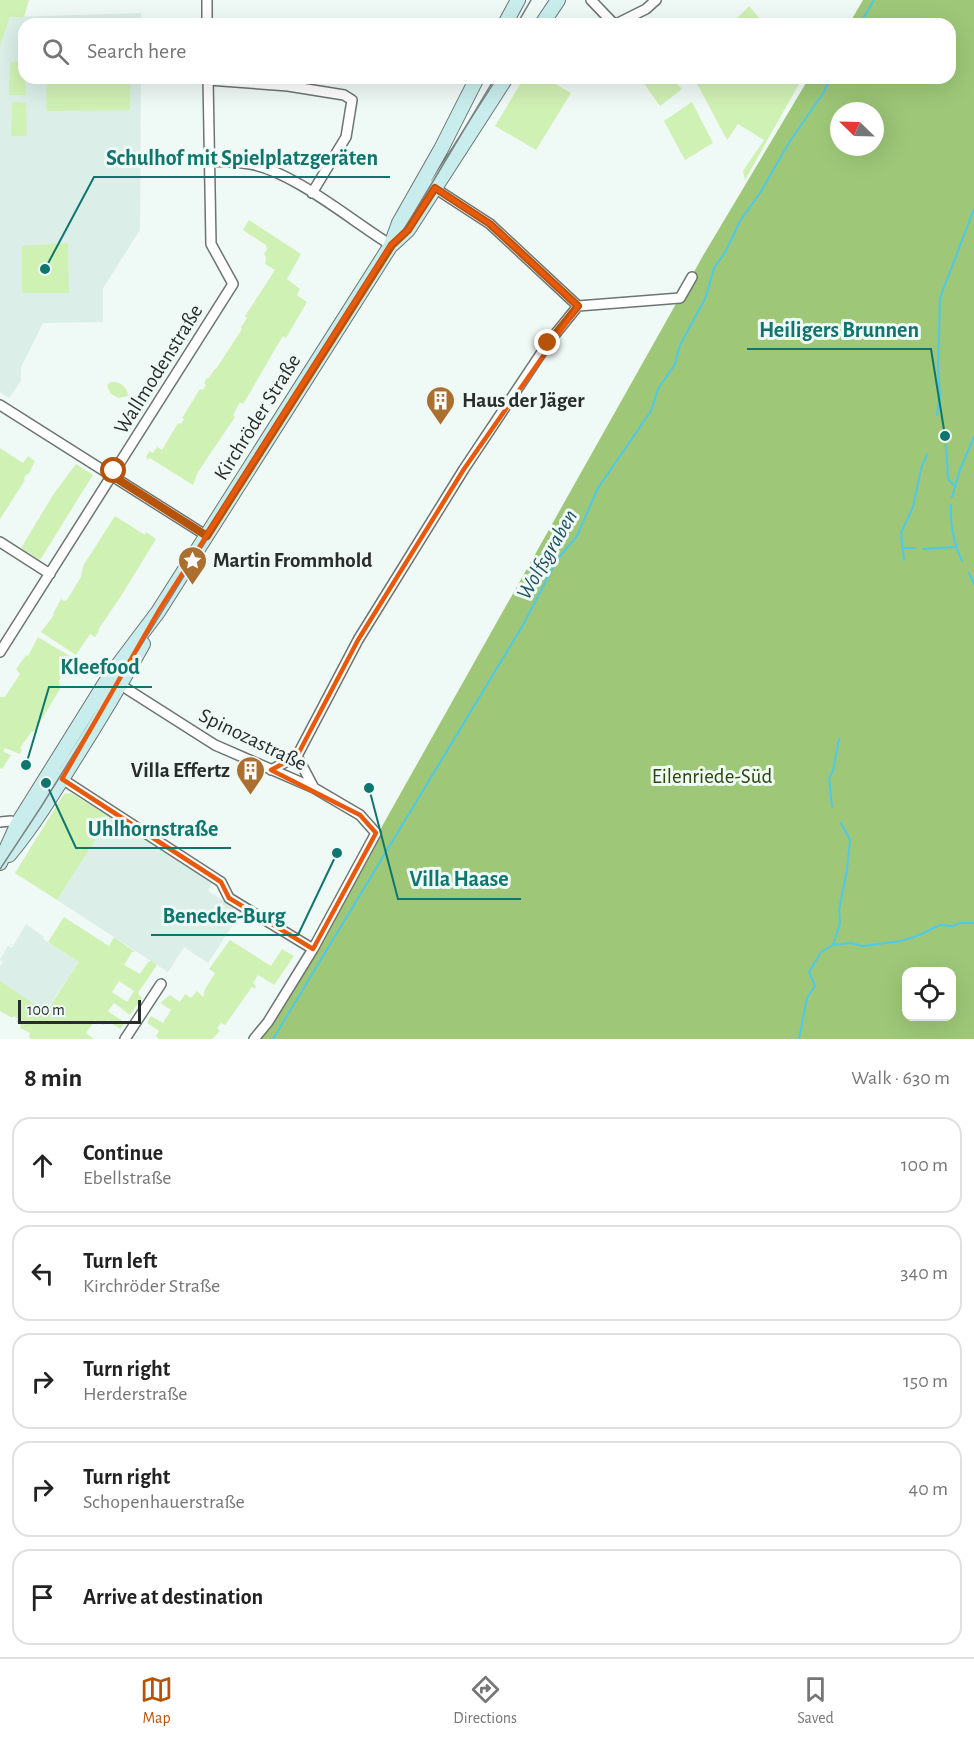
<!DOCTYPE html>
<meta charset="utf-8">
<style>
body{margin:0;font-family:"Alegreya Sans",sans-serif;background:#f6f6f6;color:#222}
.controls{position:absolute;right:18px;bottom:18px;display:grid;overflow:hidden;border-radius:12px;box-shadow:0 6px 24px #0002}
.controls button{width:54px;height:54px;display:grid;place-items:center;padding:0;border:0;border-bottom:2px solid #e0e0e0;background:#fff;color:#222;font:30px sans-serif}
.compass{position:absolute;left:830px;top:102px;width:54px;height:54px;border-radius:50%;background:#fff;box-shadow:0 6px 24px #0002;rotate:293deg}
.scale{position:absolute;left:18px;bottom:15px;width:123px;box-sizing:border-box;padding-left:6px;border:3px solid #282c2a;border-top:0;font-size:16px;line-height:21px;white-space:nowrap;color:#282c2a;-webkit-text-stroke:4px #eff9f6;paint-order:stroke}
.stop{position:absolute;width:18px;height:18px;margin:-14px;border:4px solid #b45309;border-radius:50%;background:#fff}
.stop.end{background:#b45309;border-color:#fff;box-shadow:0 2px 6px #0008}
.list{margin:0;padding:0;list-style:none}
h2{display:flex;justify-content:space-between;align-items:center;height:78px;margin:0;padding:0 24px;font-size:26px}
h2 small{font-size:20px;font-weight:400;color:#767676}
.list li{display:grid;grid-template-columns:39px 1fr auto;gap:18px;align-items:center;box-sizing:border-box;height:96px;margin:0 12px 12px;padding:0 12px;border:2px solid #e0e0e0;border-radius:18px}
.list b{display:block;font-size:22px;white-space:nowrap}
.list p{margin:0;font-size:20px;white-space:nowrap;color:#767676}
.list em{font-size:20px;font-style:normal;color:#767676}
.icon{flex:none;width:33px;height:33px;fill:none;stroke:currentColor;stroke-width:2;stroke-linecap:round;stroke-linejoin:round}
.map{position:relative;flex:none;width:974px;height:1039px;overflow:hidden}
.search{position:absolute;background:#fff;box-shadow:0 6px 24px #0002;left:18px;right:18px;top:18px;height:66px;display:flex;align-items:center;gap:15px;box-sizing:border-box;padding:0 21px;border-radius:18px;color:#767676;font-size:22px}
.sheet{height:618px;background:#fff}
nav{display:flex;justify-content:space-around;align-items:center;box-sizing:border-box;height:84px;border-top:2px solid #e0e0e0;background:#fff;font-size:16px;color:#767676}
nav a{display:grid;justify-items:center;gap:3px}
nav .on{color:#b45309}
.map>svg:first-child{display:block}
.built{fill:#dbeee8}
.green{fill:#d0f1b4;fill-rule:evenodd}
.forest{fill:#9ec878;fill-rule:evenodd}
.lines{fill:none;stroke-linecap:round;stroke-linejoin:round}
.stream{stroke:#4fc9e9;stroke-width:2}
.minor-casing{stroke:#6c7572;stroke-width:12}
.secondary-casing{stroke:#6c7572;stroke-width:16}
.minor{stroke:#fff;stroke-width:9}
.secondary{stroke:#c9eded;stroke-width:14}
.tram{stroke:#7c8380;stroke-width:1.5}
.route{stroke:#b45309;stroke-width:8}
.marked{fill:none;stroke:#e8590c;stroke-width:4.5;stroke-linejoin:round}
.labels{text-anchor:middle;stroke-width:6;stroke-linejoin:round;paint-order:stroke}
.street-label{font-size:21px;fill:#282c2a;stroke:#eff9f6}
.poi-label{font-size:21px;font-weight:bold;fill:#282c2a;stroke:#eff9f6;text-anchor:start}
.park-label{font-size:21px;fill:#2c460c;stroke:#eff9f6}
.water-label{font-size:22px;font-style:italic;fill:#1f5260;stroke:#eff9f6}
.leader{fill:none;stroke:#0f766e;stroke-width:2}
.callout-dot{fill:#0f766e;stroke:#eff9f6;stroke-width:2}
.callout-label{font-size:22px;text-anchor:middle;font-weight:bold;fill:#0f766e;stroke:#eff9f6;stroke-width:6;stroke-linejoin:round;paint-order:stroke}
</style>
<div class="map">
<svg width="974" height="1039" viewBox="0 0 974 1039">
<rect width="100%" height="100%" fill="#eff9f6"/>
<path class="built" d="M141,13V24H24V78H141L140,230L103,288V322L43,323L21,367V381L9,398L0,392V46L10,17Z
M110,817L212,883L208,891L241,912L208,963L184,947L168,972L57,900Z
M26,924L44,937L43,939L79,962L45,1012L0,981V966L3,962L0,960L8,946L12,948Z"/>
<path class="green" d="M0,0H29L24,17H10L0,46Z
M749,6L764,24H732Z
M10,62H24L26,95H9Z
M47,78H130V110L46,111Z
M524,78H545L571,93L536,150L495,126Z
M640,78H672L682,89L660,106Z
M694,78H798L800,82L745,180L743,171L764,140L738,124L727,140Z
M12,102L26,103L27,136H11Z
M692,102L713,143L685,160L664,121Z
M249,220L301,254L287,279L300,289L297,295L307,302L286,338L283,336C267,362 259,378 243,404L240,402L233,415L235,417L198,472L193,485L150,458L148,460L146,457L149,451L153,453L157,447L162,450L178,423L181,424L184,419L182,418L200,389L203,390L206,385L204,383L207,378L208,379L215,369H216L242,329L241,327L247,318L245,316L275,270L265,264L266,258L264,254L267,249L266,245L243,230Z
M68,243L69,293H22V246Z
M111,382C120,381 128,387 128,396L118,398L110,393L107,385Z
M0,448L23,463L28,456L35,461L28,475L26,474L24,479L25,480L0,519Z
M76,464L93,475L40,560L21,548L53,495Z
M115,516L145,535L146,532L156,539L121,596L98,630L99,631L95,637L90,634L76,655L41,632L54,615L53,614L61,599L64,601L67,600L81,577L83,566Z
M38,637L73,658L59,680L60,689L34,732L32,731L20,748L22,750L20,754L5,748L3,752L11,755L2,769L0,768V697H5L20,674L16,669L26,655L28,656Z
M71,793L110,817L57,900L15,873L64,794Z
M64,917L109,946L114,937L135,952H132L124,965L140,974L148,962L151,961L157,965L138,993L142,998L130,1015L114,1003L108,1011L125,1023L120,1029L107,1020L103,1025L95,1020L86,1033L94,1039H31L29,1037L30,1033L20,1028L21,1025L16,1022L18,1019L14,1016L12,1018L0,1011V981L46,1012L79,962L48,942ZM119,981L134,991L127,1002L112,992Z
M230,940L271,966L282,949L294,956L274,985L258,975L253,983L256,986L255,989L252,987L225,1025L221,1023L217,1028L220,1031L212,1039H159L156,1036L159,1031L147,1023L151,1016L163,1023L171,1010L160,1003L170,995L180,1002L185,994L191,998L197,991L203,997L205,989L215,973L209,969Z"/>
<path class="forest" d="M863,0H974V1039H254L313,949L704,254L806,83L810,78H950V24H849ZM839,111H875V147H839ZM906,972H952V1017H906Z"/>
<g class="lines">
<path class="stream" d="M860,24L874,0
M937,415L940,395L938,369L940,298L974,209
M946,445L948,479L954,485
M952,497L960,470L974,437
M951,505C950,525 954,544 962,561
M903,548H915
M923,549L955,547
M904,560L901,533L913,507L921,469L927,454
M969,573L974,584
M832,807L829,778L833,771L839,739
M833,945L840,923L839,910L847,870L850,840L841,823
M273,1039L523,625L557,560L577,536L598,488L651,411L658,389L675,364L680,345L705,299L714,268L726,251L740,221L760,193L790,141L824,92L830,78
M799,1039L807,998L815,986L809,972L821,952L833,945L851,943L863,946L901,941L917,936L940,925L952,926L961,923H974"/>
<defs>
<path id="minor" d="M207,0V24
M591,0L614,24
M616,24L646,9L656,0
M208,80L288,86L344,95L352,100L346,137L312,193
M208,162C222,161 237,162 250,164C293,171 353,222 391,245
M430,185L490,224L578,306L680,298L692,277
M0,405L207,536
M0,542L50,574
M0,652L233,284L211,244L208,78
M116,682L215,745L314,788L360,815L376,833L313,949L268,1022L254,1039
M297,756L314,788
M271,770L297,756L358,640L464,469L548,343L578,306
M62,779L221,882L229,898L313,949
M0,822L11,821L21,825
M125,1039L161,984"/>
<path id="secondary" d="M505,24L518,0
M542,24L558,0
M393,244L408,230L506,78
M9,855C33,826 52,795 72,763C97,724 121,684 143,644
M0,863L18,823L109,677L158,612L391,245L399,223L441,149L477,78"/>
</defs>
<use href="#minor" class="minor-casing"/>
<use href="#secondary" class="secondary-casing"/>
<use href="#minor" class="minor"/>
<use href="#secondary" class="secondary"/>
<path class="tram" d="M517,24L531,0
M0,869L41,807L187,571L411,218L495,78"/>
</g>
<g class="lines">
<path class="route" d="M114,471L111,475L207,536L392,245L408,230L435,188L490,224L578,306L548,343"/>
</g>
<path class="marked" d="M435,188L490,224L578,306L464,469L358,640L297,756L271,770L360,815L376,833L313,949L229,898L221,882L62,779L158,612L391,245L408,230Z"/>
<defs>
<symbol id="building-pin" viewBox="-11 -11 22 30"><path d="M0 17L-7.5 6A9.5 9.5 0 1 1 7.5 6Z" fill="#ab7030" stroke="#eff9f6"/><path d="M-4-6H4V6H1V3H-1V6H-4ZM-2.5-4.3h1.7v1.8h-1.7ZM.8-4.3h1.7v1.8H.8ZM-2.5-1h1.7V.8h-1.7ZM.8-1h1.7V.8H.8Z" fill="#fff"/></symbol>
<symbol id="sight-pin" viewBox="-11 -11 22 30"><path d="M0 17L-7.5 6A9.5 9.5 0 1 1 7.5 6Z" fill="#ab7030" stroke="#eff9f6"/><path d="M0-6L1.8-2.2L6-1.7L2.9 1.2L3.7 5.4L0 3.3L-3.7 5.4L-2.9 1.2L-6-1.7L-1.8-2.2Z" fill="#fff"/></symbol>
</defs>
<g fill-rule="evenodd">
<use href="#building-pin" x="424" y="384" width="33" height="45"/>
<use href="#sight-pin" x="176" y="544" width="33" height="45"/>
<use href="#building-pin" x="234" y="754" width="33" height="45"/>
</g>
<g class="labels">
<g class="street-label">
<text transform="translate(158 369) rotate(-58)" y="7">Wallmodenstraße</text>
<text transform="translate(257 417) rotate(-58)" y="7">Kirchröder Straße</text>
<text transform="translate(253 739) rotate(26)" y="7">Spinozastraße</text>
</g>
<g class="poi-label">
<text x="462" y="407">Haus der Jäger</text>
<text x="213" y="567">Martin Frommhold</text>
<text x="230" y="777" text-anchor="end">Villa Effertz</text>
</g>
<g class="park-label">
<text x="712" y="783">Eilenriede-Süd</text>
</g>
<g class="water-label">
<text transform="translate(546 554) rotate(-60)" y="8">Wolfsgraben</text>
</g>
</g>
<path class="leader" d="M45 269L94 177H390M945 436L931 349H747M26 765L49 687H152M46 783L76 848H231M369 788L398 899H521M337 853L298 935H151"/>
<g class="callout-dot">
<circle cx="45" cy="269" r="6"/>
<circle cx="945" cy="436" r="6"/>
<circle cx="26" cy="765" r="6"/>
<circle cx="46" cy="783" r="6"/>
<circle cx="369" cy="788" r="6"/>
<circle cx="337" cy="853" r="6"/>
</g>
<g class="callout-label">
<text x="242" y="165">Schulhof mit Spielplatzgeräten</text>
<text x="839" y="337">Heiligers Brunnen</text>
<text x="100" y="674">Kleefood</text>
<text x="153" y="836">Uhlhornstraße</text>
<text x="459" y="886">Villa Haase</text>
<text x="224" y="923">Benecke-Burg</text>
</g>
</svg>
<div class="controls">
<button><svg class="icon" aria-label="locate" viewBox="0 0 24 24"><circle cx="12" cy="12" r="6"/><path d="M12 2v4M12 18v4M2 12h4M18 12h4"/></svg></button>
</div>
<svg class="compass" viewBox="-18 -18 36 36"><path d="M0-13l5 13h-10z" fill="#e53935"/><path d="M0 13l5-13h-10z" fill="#767676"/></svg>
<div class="scale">100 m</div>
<div class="stop" style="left:114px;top:471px"></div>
<div class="stop end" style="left:548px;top:343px"></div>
<div class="search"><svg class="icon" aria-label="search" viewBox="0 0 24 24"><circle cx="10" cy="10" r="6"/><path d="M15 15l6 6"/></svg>Search here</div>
</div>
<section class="sheet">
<h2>8 min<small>Walk · 630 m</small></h2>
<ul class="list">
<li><svg class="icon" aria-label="ahead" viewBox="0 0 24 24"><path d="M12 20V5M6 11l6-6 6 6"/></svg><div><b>Continue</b><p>Ebellstraße</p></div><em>100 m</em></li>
<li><svg class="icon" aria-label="left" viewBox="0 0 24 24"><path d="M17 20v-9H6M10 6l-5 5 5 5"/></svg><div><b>Turn left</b><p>Kirchröder Straße</p></div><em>340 m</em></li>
<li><svg class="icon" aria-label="right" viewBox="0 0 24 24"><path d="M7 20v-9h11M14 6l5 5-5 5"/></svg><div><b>Turn right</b><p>Herderstraße</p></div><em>150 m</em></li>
<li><svg class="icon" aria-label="right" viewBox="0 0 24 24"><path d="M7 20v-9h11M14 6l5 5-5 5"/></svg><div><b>Turn right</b><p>Schopenhauerstraße</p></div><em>40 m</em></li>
<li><svg class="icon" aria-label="arrive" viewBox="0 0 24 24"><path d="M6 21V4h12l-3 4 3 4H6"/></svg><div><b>Arrive at destination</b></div></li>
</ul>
</section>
<nav>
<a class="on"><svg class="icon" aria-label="map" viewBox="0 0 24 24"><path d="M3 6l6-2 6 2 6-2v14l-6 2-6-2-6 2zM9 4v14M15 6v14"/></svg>Map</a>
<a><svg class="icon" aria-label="directions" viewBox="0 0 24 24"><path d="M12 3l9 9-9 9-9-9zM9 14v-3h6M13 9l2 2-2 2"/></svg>Directions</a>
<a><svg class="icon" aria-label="saved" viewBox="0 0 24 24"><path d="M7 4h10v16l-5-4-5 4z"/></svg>Saved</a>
</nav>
